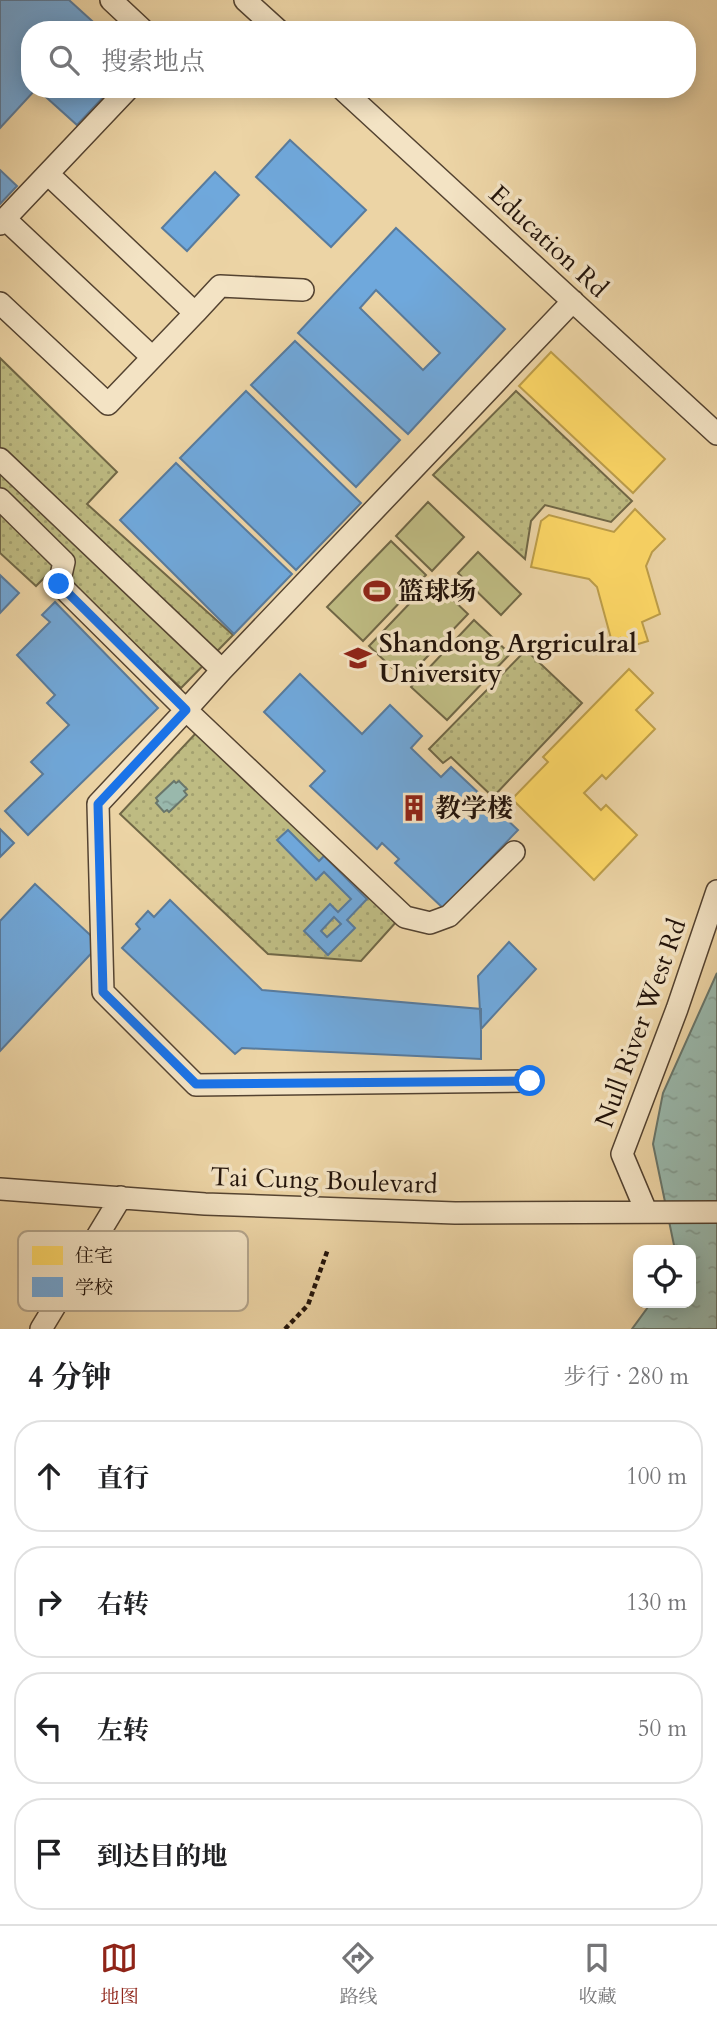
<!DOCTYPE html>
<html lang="zh">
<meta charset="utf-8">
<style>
body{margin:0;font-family:Cardo,"Noto Serif SC",serif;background:#f6f6f6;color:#202124}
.controls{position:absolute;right:21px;bottom:21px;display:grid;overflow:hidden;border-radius:14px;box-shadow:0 4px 18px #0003}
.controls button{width:63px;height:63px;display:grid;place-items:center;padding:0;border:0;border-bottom:2px solid #e0e0e0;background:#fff;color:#202124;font:35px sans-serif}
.stop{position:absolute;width:21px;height:21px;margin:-16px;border:5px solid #1a73e8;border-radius:50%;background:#fff}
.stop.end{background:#1a73e8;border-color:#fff;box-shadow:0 2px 7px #0008}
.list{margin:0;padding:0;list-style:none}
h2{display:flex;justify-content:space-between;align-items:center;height:91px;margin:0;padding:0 28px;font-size:30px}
h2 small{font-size:23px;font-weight:400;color:#757577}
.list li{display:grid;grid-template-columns:46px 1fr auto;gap:21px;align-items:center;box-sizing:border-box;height:112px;margin:0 14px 14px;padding:0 14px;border:2px solid #e0e0e0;border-radius:28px}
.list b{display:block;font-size:26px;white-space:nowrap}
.list em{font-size:23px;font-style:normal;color:#757577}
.icon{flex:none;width:38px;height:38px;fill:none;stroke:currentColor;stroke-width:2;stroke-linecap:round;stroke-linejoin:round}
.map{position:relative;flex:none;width:717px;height:1329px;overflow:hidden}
.search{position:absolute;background:#fff;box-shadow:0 4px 18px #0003;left:21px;right:21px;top:21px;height:77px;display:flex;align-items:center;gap:18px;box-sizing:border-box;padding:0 24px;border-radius:28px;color:#757577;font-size:26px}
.sheet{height:595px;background:#fff}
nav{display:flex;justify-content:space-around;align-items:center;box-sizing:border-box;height:98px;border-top:2px solid #e0e0e0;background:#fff;font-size:19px;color:#757577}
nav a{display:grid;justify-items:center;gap:4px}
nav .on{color:#8f2418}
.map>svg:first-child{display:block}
.grass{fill:#bebb82;stroke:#706746;stroke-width:2}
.garden{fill:url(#garden-dots);stroke:#706746;stroke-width:2}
.water{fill:url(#water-ripples);stroke:#69766b;stroke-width:2}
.homes{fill:#ffd966;stroke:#bd9e4a;stroke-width:2}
.schools{fill:#6fa8dc;stroke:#587b9d;stroke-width:2;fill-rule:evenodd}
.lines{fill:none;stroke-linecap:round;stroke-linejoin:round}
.minor-casing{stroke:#544331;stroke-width:24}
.path{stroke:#22130a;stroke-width:4.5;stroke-dasharray:5 3.5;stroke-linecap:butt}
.minor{stroke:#f3e3c4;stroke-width:21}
.route{stroke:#1a73e8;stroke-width:9}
.labels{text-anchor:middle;stroke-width:7;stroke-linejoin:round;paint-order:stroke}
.street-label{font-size:26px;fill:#22130a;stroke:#f3e3c4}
.poi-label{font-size:26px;font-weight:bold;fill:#22130a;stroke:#f3e3c4;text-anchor:start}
.key{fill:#f3e3c4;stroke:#b4a58c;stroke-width:2}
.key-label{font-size:19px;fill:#22130a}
</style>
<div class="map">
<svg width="717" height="1329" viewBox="0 0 717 1329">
<defs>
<pattern id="garden-dots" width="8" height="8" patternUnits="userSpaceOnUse" patternTransform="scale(1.75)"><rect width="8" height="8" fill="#bebb82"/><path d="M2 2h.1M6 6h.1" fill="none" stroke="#a3a06f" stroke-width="1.8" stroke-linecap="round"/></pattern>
<pattern id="water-ripples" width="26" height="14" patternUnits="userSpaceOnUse" patternTransform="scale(1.75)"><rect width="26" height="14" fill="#99b8ac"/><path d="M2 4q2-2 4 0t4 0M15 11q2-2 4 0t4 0" fill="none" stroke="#849d93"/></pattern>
</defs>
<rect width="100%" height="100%" fill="#ecd4a5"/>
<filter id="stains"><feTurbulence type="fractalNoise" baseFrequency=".00286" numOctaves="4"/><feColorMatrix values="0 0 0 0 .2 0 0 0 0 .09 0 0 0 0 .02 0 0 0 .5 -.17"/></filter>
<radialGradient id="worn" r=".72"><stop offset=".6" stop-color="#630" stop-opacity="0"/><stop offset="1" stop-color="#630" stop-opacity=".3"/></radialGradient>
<path class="grass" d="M428,502L464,537L432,571L396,536Z
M391,541L426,575L363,641L327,607Z
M478,552L521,594L501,615L458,573Z
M432,580L468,614L405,680L369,646Z
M474,620L510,654L447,720L411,687Z"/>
<path class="garden" d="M0,358L117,472L87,504L233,635L181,688L54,568L36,586L0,553Z
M516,391L632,501L611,522L545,505L531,521L525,559L433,475Z
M526,650L582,703L493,797L451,757L443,763L429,749Z
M197,732L397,921L361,961L268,954L120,814Z"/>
<path class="water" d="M174,781L176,783L179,781L187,789L184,791L187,795L169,812L167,810L164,812L156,803L158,801L156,798Z
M717,973V1329H632L651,1303H691V1250H675L653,1144L663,1093Z"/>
<path class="homes" d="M551,352L665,459L633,493L519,386Z
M635,509L665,539L652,552L646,566L660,614L642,622L648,641L622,649L620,638L612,642L597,587L589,579L531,567L541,521L549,515L614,532Z
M629,669L653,693L636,710L655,729L606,779L602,775L584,793L601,810L606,805L637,835L594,880L512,799L548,762L543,757Z"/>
<path class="schools" d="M0,0H69L102,30H30V89H36L0,128Z
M37,89H111L77,125Z
M290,140L366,210L331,247L256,177Z
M0,170L17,186L0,204Z
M215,172L239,195L187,251L162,228Z
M396,228L505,329L408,434L298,333ZM376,290L440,353L423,370L360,308Z
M295,341L400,440L356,487L251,385Z
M246,391L361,503L296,570L180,458Z
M176,463L292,574L234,634L120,520Z
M0,575L19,593L0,613Z
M55,602L158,708L28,835L5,811L43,774L31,762L69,725L47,703L55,695L17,655L50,622L42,615Z
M300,674L362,734L390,705L422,736L411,748L441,777L451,767L518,830L443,908L395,863L399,859L382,843L377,849L310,786L325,771L264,712Z
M0,829L14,843L0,857Z
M288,830L319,861L324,856L367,899L347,920L355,928L328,955L304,931L330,904L338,912L351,899L324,872L316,880L277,840ZM334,917L341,924L327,937L321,931Z
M35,884L100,944L0,1051V921Z
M170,900L262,990L481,1009V1059L242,1048L235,1054L122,948L140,929L136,924L148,911L154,917Z
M509,942L536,969L481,1029L478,976Z"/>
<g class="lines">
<defs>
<path id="minor" d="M111,0L143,30
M245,0L278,30
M342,89L717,434
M5,219L152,357
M0,224L128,89
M0,303L108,404L195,313L48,174
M195,313L220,286L303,290
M0,459L222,670L573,301
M0,499L64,562L59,584L186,710L222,670
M514,852L449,916L430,923L405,917L186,710L98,804L103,992L196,1085L530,1081
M0,1189L205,1204L455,1213L717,1212
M646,1211L622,1154L677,1009L717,891
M41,1329L121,1197"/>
</defs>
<use href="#minor" class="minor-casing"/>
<path class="path" d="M285,1329L308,1305L328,1249"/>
<use href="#minor" class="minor"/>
</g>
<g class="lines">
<path class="route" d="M59,584L186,710L98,804L103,992L196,1084L530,1081"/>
</g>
<defs>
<symbol id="stadium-bare" viewBox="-9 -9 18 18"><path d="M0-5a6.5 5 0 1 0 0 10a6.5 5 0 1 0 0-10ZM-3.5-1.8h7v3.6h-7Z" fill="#8f2418" stroke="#f3e3c4" stroke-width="2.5" paint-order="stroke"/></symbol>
<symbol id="university-bare" viewBox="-9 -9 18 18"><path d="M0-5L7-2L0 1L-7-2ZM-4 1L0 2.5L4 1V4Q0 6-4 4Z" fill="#8f2418" stroke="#f3e3c4" stroke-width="2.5" paint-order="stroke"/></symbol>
<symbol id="building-bare" viewBox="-9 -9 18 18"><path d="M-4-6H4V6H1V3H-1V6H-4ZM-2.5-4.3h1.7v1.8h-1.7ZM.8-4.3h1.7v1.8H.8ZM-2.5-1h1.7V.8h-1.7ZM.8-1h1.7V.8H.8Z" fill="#8f2418" stroke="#f3e3c4" stroke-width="2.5" paint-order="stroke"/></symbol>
</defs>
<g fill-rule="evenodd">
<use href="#stadium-bare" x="358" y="572" width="38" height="38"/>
<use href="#university-bare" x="339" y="639" width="38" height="38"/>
<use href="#building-bare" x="395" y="789" width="38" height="38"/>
</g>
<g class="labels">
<g class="street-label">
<text transform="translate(549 241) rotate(43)" y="9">Education Rd</text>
<text transform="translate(640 1023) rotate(-70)" y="9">Null River West Rd</text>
<text transform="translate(324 1180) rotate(2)" y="9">Tai Cung Boulevard</text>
</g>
<g class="poi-label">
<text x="398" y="600">篮球场</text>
<text x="379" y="652">Shandong Argriculral<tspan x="379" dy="30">University</tspan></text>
<text x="435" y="817">教学楼</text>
</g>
</g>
<rect x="18" y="1231" width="230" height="80" rx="10" class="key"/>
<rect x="32" y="1246" width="31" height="19" fill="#ffd966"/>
<rect x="32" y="1277" width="31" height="20" fill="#6fa8dc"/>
<g class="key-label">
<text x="75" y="1262">住宅</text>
<text x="75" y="1294">学校</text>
</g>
<rect width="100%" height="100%" filter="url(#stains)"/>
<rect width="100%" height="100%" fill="url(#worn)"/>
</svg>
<div class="controls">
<button><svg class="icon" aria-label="locate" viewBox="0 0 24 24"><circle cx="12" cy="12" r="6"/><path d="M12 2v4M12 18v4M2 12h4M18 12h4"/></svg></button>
</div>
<div class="stop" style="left:530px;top:1081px"></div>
<div class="stop end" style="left:59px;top:584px"></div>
<div class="search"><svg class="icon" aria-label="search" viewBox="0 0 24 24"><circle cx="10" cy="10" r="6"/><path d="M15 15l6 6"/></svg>搜索地点</div>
</div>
<section class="sheet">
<h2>4 分钟<small>步行 · 280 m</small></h2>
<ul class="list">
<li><svg class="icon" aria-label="ahead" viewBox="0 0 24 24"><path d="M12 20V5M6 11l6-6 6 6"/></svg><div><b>直行</b></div><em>100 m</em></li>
<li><svg class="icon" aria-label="right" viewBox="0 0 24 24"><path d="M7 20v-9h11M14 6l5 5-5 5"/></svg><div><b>右转</b></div><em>130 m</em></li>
<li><svg class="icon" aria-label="left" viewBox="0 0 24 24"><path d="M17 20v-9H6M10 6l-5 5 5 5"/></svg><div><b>左转</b></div><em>50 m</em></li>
<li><svg class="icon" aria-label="arrive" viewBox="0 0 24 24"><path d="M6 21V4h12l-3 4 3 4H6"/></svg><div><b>到达目的地</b></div></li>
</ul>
</section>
<nav>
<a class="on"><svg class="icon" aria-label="map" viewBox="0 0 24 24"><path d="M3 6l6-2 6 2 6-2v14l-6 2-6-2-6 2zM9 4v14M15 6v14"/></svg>地图</a>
<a><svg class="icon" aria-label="directions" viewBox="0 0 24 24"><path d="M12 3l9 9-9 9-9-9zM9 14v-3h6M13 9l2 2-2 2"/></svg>路线</a>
<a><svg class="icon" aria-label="saved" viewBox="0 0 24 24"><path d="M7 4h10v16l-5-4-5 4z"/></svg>收藏</a>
</nav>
